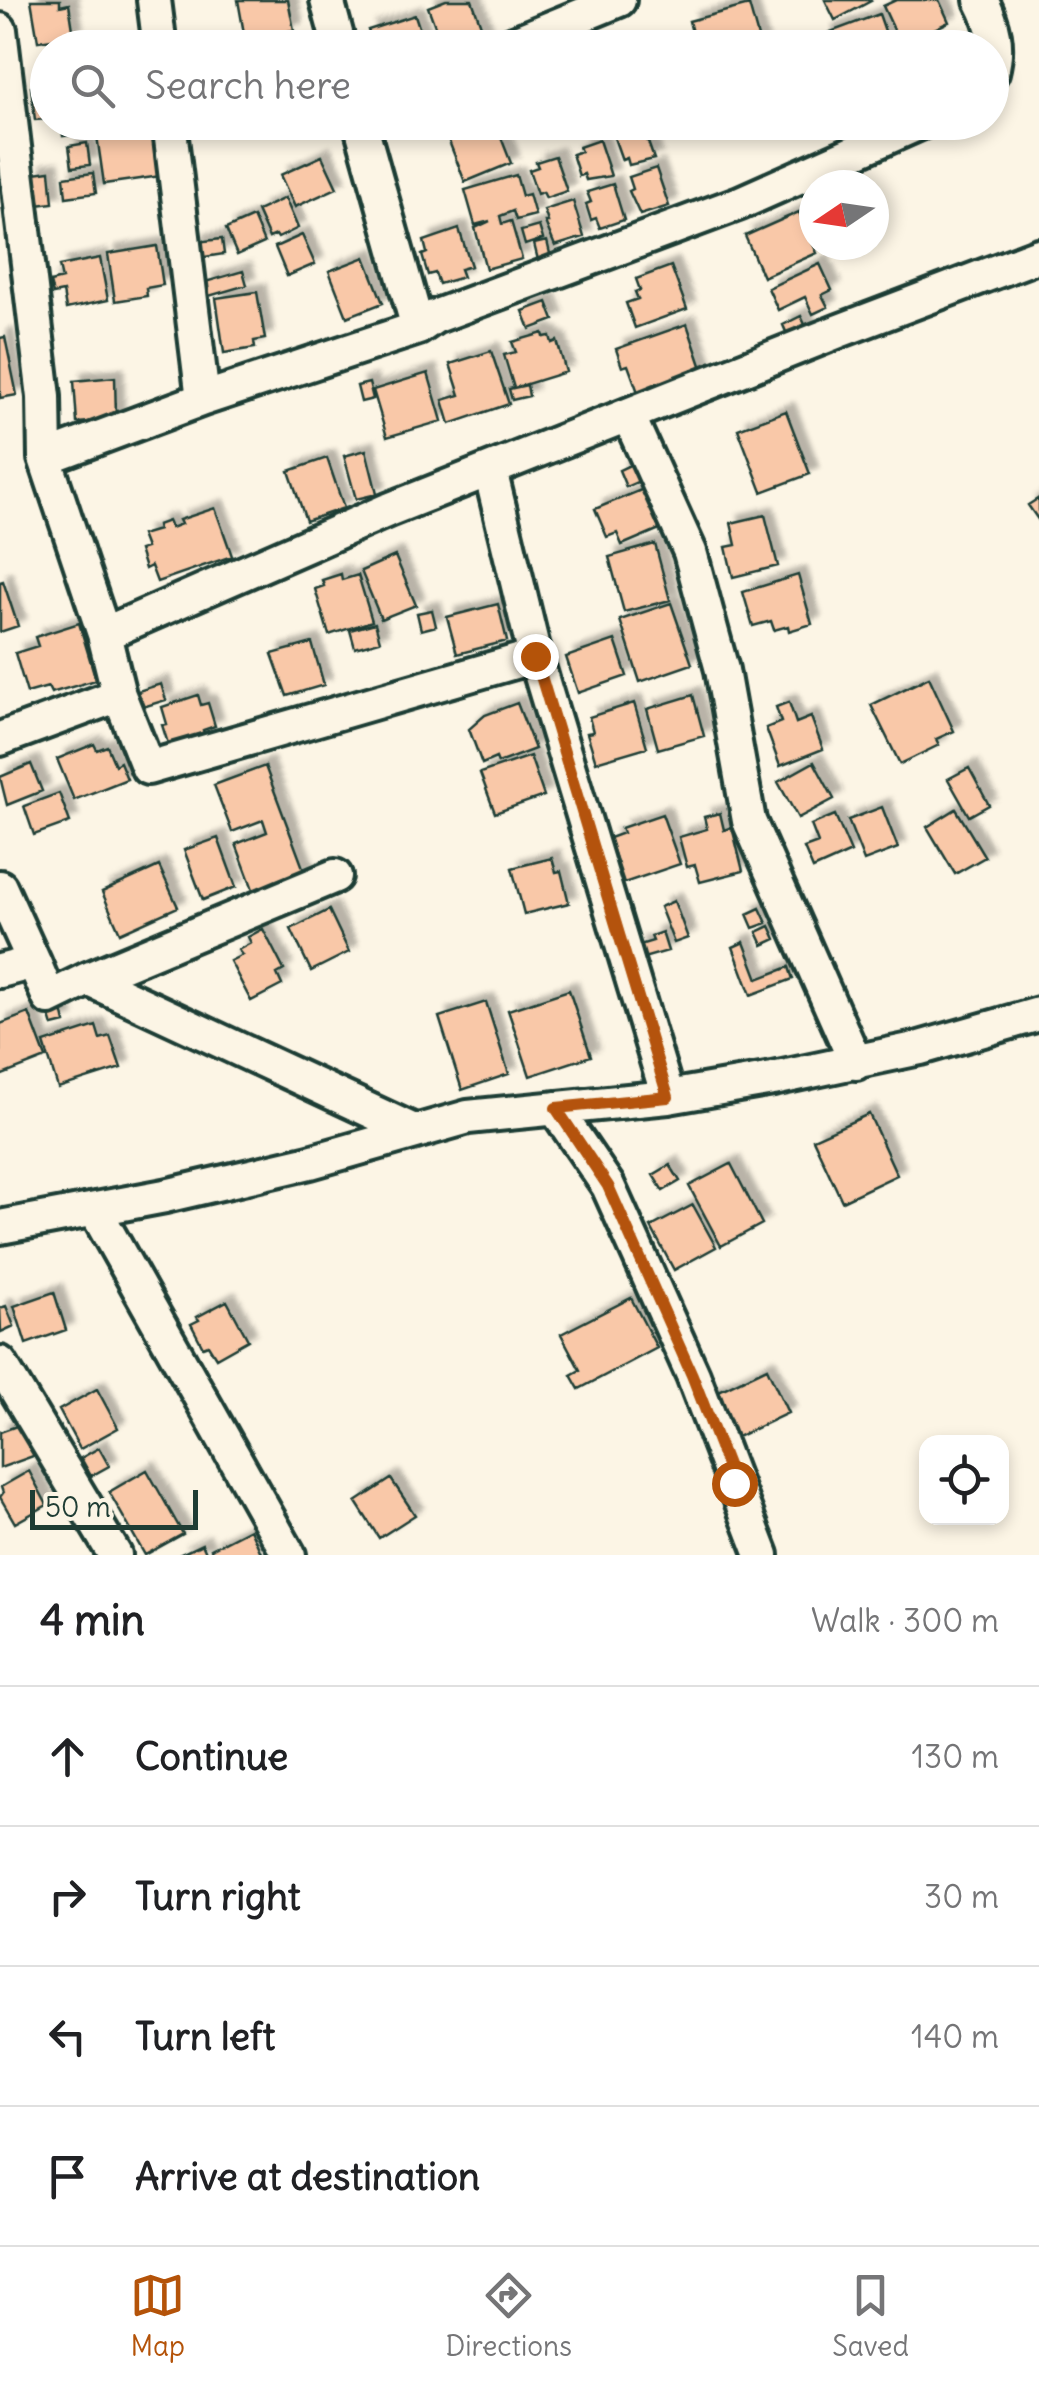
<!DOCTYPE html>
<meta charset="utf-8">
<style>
body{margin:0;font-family:Delius,sans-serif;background:#f2f2f2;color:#202124}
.controls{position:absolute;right:30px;bottom:30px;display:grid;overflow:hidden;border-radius:20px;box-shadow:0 5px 15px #0003}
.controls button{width:90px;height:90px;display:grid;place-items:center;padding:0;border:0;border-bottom:2px solid #e0e0e0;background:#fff;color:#202124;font:50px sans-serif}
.compass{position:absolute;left:799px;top:170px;width:90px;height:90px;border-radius:50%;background:#fff;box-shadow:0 5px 15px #0003;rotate:257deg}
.scale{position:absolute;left:30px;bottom:25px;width:168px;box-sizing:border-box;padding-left:10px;border:5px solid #1f3d34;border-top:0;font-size:28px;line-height:35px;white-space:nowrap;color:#1f3d34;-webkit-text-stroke:8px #fcf5e5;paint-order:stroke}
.stop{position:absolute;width:30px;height:30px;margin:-22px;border:8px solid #b45309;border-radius:50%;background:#fff}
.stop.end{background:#b45309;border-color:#fff;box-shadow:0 2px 10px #0008}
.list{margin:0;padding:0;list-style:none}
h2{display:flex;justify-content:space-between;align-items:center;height:130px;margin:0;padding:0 40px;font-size:42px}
h2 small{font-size:32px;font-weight:400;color:#757577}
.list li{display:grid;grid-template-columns:65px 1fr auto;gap:30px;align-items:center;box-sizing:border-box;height:140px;padding:0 40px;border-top:2px solid #e0e0e0}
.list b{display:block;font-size:38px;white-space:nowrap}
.list em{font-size:32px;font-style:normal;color:#757577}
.icon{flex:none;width:55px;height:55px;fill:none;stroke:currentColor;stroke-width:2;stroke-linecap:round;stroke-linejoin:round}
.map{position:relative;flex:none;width:1039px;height:1555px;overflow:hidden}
.search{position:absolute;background:#fff;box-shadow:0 5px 15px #0003;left:30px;right:30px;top:30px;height:110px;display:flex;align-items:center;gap:25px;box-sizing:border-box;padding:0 35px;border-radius:55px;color:#757577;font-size:38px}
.sheet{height:690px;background:#fff}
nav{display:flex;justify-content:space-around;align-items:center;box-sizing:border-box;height:140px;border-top:2px solid #e0e0e0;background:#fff;font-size:28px;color:#757577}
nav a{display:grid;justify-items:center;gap:5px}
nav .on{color:#b45309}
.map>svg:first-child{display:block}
.building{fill:#f9c8a8;stroke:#1f3d34;stroke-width:2.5;filter:url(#shadow)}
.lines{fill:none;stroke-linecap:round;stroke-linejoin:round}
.minor-casing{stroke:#1f3d34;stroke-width:40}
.minor{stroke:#fcf5e5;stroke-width:32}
.route{stroke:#b45309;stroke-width:12}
</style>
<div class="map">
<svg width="1039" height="1555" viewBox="0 0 1039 1555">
<defs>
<filter id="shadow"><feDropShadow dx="8" dy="-8" stdDeviation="2.5" flood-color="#0004"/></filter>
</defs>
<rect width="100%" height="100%" fill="#fcf5e5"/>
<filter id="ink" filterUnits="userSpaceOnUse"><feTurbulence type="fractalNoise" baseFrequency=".01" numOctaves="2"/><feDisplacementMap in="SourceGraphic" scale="20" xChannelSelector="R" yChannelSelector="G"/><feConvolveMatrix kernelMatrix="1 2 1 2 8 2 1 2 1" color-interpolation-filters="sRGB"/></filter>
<g filter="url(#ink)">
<path class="building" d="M31,0H60V6L69,4L74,36L38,41Z
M238,0H288L294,30L245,39Z
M446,0H472L485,37L457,48H443L428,7Z
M825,0H870L871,1L835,20Z
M896,0H939L949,22L901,45L883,6Z
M749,5L761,48H696L689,21Z
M879,14L891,48H830L825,34Z
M415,15L426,48H374L368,30Z
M285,40L286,48H248V46Z
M48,85V119L35,120L31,87Z
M61,122H87L88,133L63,136Z
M95,122H153L161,176L104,184Z
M455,122H479L481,127L495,122L511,163L465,182L448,139L459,134Z
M641,122L654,159L629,165L627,158L622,160L612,132Z
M788,122H828V124L792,134Z
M599,140L611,176L586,180L584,174L579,176L572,154L581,151L579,147Z
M87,143L90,165L72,167L69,146Z
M322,156L337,188L295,207L280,175Z
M555,156L567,191L546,198L543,192L537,194L529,170L538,167L536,162Z
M656,168L669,206L640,215L629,191L633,189L629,177Z
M50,171L53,203L37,205L34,173Z
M93,173L96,193L66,197L64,177Z
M516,175L522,196L529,194L535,215L516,220L513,211L500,216L502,224L511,221L522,259L486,269L475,228L490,221L475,225L465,190Z
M613,184L624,220L600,228L596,218L591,220L586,204L591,202L587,192Z
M285,198L298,228L278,238L276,235L269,238L257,211Z
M573,201L584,237L555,246L545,222H548L544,210Z
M799,212L817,253L763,277L745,236Z
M253,217L264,243L237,255L226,229Z
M539,226L543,239L525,245L521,231Z
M459,229L471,266L460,269L463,277L439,284L435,273L428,275L422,255L427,253L424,241Z
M302,235L315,264L287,276L275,247Z
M222,239L224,254L198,258L196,242Z
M547,241L551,258L538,260L534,244Z
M157,246L163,285L146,288L147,296L115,301L108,254Z
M365,257L383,303L347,317L329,271Z
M100,258L108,300L66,309L63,292L53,294L50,282L62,279L59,266Z
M820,264L832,290L822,295L828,307L813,314L805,297L778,310L768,288Z
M671,266L687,309L635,328L626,303L638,299L635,292L640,290L636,279Z
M243,271L247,285L209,296L205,282Z
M257,292L265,339L254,341L255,348L224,353L216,298Z
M547,302L554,320L530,329L523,311Z
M801,316L809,333L790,341L783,325Z
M687,324L704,374L639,395L628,365L622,367L616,349Z
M543,333L544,337L550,336L552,343L557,341L566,372L514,388L504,355L516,352L512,342Z
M5,337L17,395L0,398V338Z
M491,351L509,404L450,424L443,400L460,395L450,364Z
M428,373L442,421L387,437L373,390Z
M115,377L116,418L89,425V422L77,423L74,381Z
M369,383L373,399L361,402L357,386Z
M527,385L529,396L512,400L509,389Z
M786,411L810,474L762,492L738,429Z
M366,450L377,494L356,499L344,456Z
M327,458L344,508L306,521L289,471Z
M636,462L644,479L626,487L619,470Z
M646,488L662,528L622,545L617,533L607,537L595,509Z
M1039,498V521L1028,505Z
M215,508L232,556L157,582L151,566L145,569L139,550L146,548L141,535L158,530L157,525L168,521L171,528L181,524L179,520Z
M765,515L778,566L733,577L726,547L736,545L731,523Z
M655,544L670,600L624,612L609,557Z
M395,556L416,605L381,619L361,571Z
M341,574L342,580L358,575L372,621L329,635L315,589L324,586L322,580Z
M798,575L812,624L789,631L788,626L774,630L771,621L753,626L743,592Z
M3,581L18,626L0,632V582Z
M671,603L692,664L640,682L620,620Z
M498,604L507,641L457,654L447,617Z
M432,610L436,626L421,630L417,613Z
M79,623L96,680L51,693L48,687L27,693L15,653L38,646L35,637Z
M375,623L380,641L355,648L350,630Z
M615,640L627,676L578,693L566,657Z
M312,643L324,685L287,696L272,654Z
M929,677L954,731L936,739L939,745L900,764L871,705Z
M161,684L166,700L143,707L138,691Z
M198,695L201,705L208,703L215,726L203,730L205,738L170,750L162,725L167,724L162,707Z
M693,695L704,736L658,749L647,709Z
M789,702L796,723L811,717L823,749L780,766L766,728L781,722L776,707Z
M517,703L535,749L498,763L496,758L482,764L469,729L485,715Z
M634,703L647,747L596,762L587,733L593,732L589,717Z
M94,744L97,750L107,746L115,765L120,762L127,779L74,800L57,759Z
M530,756L544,796L495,813L480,773Z
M814,762L834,799L798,818L778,782Z
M31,764L42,791L7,805L0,777Z
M265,766L305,873L254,892L236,844L267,832L263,820L232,832L214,785Z
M969,768L989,805L969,816L948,779Z
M59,793L70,822L34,835L24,806Z
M882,807L898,848L864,861L848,820Z
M956,809L985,857L955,874L927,827Z
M720,813L724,830L732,827L743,871L700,882L695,865L687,867L679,837L707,829L704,817Z
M662,814L680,864L624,883L609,838L623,833L621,828Z
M835,815L851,852L813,869L804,848L818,843L811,825Z
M218,838L236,887L203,900L184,850Z
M552,858L556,872L561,871L569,903L524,914L512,868Z
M159,866L178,907L120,933L102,892Z
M674,901L688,938L674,943L660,907Z
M760,908L767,923L753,928L747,914Z
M329,910L349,952L311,971L291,929Z
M770,926L776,939L763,945L757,932Z
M263,929L284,970L277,974L282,985L251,1001L230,961L242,955L238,950L251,943L248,937Z
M662,932L668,951L640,959L636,946L653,941L651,936Z
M744,942L758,979L789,967L793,979L751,995L733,947Z
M569,990L591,1056L530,1076L508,1010Z
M486,1002L509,1074L462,1090L439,1017Z
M62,1010L65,1023L53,1026L49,1013Z
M29,1013L46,1058L0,1076V1024Z
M96,1026L100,1039L110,1036L121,1068L58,1088L44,1043Z
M869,1114L897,1175L842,1201L813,1139Z
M731,1164L762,1224L721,1246L689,1186Z
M670,1165L680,1181L663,1191L653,1175Z
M693,1205L716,1247L674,1270L651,1227Z
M54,1292L66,1330L26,1344L14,1306Z
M631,1298L657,1348L579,1389L571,1375L580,1370L561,1334Z
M227,1301L248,1340L216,1358L208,1345L203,1347L191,1324L199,1320L197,1317Z
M6,1306L14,1326L1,1332L0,1308Z
M767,1368L788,1413L727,1442L706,1397Z
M97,1389L118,1428L80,1449L59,1410Z
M25,1423L36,1455L0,1468V1432Z
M99,1448L109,1466L91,1476L81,1458Z
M147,1470L183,1534L145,1555L109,1492Z
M29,1471L47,1505L15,1523L0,1497L3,1493L1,1487Z
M391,1479L415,1515L379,1538L356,1502Z
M250,1529L262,1555H214L211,1549Z
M202,1544L207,1555H179Z"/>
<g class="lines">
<defs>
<path id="minor" d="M154,0L160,48
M327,0L340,48
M981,0C994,25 999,45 992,72
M0,30L44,397L45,458L104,634L119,695L148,768L535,656
M502,48L619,0
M169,122L203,399
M360,122L418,328
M628,415L690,552L722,670L749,821L856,1063
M45,458L203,399L418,328L434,317L740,203L922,122
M490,470L535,656L668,1097
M104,634L388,510L839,331L1039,255
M0,739L119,695
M0,887L34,962L0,971
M34,962L49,998L88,979L416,1132
M88,979L335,876
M555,1108L608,1186L693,1375L762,1555
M95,1210L289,1555
M0,1227L165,1196L310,1162L468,1117L668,1097L773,1079L920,1048L1039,1014
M0,1363L115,1555"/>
</defs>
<use href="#minor" class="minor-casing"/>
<use href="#minor" class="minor"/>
</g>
</g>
<g class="lines" filter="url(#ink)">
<path class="route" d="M535,656L668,1097L556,1108L608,1186L692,1375L734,1483"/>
</g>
</svg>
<div class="controls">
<button><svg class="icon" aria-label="locate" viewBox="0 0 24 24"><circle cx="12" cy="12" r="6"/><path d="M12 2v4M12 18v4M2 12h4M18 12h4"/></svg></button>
</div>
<svg class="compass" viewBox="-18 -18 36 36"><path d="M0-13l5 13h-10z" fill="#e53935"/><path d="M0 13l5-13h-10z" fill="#757577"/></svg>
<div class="scale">50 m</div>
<div class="stop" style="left:734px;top:1483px"></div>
<div class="stop end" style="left:535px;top:656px"></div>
<div class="search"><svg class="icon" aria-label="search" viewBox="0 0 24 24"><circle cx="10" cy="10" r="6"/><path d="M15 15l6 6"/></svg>Search here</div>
</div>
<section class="sheet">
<h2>4 min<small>Walk · 300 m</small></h2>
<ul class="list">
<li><svg class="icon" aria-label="ahead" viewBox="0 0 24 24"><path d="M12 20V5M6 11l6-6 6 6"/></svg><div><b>Continue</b></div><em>130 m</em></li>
<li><svg class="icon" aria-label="right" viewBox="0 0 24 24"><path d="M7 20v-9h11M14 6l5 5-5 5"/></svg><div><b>Turn right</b></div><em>30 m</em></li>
<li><svg class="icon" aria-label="left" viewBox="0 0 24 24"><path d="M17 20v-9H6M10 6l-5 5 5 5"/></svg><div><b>Turn left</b></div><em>140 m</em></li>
<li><svg class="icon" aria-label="arrive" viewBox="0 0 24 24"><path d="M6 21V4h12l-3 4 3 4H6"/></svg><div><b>Arrive at destination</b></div></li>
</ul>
</section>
<nav>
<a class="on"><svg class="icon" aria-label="map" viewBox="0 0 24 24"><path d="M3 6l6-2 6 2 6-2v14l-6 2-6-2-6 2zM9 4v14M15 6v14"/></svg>Map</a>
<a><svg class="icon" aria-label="directions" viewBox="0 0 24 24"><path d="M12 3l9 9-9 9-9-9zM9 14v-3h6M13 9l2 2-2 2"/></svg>Directions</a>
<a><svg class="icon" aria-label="saved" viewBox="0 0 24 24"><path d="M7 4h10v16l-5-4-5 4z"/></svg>Saved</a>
</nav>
